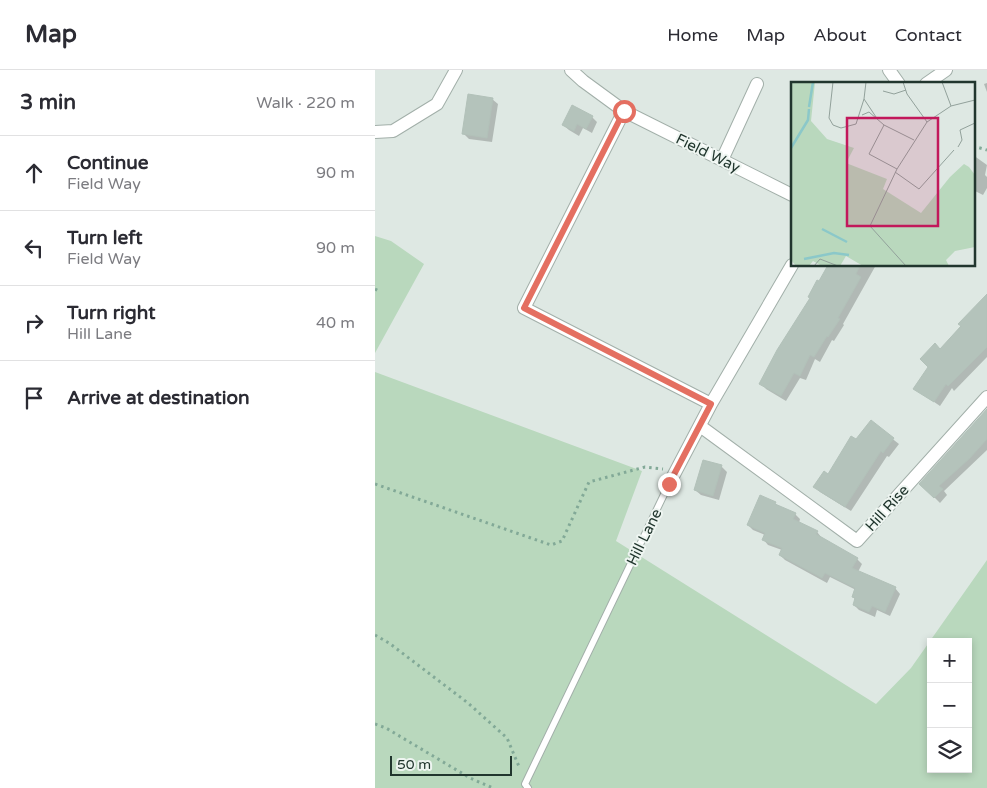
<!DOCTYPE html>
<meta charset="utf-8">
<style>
body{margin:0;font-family:"Varela Round",sans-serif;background:#f2f2f3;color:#2b2b33}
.controls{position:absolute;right:15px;bottom:15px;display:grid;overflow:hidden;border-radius:0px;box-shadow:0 2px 8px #0003}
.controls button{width:45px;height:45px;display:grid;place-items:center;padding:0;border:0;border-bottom:1px solid #e1e1e2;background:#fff;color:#2b2b33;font:25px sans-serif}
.scale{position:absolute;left:15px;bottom:12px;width:122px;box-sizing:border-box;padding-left:5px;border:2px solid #21362e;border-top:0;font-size:14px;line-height:18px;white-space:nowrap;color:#21362e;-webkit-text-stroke:4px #eef5f1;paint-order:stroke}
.stop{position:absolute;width:15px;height:15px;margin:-11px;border:4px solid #e46f61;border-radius:50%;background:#fff}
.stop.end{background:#e46f61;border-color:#fff;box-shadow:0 1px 5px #0008}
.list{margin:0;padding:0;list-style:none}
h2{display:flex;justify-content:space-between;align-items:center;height:65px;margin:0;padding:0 20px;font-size:21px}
h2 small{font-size:16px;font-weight:400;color:#7c7c81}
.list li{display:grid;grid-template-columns:32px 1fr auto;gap:15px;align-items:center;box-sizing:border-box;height:75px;padding:0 20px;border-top:1px solid #e1e1e2}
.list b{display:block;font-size:19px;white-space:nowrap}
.list p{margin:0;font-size:16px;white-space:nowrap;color:#7c7c81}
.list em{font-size:16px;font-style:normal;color:#7c7c81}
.icon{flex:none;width:28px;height:28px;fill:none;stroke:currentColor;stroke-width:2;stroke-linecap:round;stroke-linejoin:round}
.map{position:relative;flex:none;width:612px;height:718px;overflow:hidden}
header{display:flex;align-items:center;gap:30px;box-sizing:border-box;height:70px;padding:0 25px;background:#fff;border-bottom:1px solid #e1e1e2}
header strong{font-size:24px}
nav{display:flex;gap:28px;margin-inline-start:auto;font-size:18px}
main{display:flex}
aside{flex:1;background:#fff}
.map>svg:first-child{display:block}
.green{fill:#b9d8bd;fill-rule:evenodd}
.shadow{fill:#0003}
.building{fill:#b4c3bb;stroke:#b2c1b9}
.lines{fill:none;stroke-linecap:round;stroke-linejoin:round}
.lane-casing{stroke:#a2afa9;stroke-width:8}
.street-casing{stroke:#a2afa9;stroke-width:14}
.path{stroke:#82a997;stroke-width:3;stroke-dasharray:2.5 4;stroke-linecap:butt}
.lane{stroke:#fff;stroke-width:6}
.street{stroke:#fff;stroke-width:12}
.route{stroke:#e46f61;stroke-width:6}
.labels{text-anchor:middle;stroke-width:4;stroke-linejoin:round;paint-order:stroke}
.street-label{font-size:15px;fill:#21362e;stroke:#eef5f1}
.inset-river{fill:none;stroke:#8bc8c9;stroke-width:2.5}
.inset-road{fill:none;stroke:#92a19b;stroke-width:1}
.view{fill:#c2185b;fill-opacity:0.15;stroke:#c2185b;stroke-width:2.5}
.inset-edge{fill:none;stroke:#21362e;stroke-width:2.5}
</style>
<header>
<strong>Map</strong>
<nav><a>Home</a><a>Map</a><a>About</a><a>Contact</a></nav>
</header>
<main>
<aside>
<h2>3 min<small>Walk · 220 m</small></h2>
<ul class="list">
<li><svg class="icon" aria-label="ahead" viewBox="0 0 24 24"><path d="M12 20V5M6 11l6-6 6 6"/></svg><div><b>Continue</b><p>Field Way</p></div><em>90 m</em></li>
<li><svg class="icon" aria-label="left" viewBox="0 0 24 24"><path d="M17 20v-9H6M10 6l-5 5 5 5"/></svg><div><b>Turn left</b><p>Field Way</p></div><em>90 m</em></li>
<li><svg class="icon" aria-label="right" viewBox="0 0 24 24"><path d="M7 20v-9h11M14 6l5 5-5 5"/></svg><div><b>Turn right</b><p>Hill Lane</p></div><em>40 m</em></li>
<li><svg class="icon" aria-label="arrive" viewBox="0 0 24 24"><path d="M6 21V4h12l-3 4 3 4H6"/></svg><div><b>Arrive at destination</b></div></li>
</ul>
</aside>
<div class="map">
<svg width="612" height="718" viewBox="0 0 612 718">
<rect width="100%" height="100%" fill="#dee8e3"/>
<path class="green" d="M0,166L16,171L49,194L0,283Z
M0,302L267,401L241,471L501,634L536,598L612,490V718H0ZM556,572H593V699H556Z"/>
<path class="shadow" d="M612,13V22L609,14Z
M117,29L123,34L117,72L94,69L89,64Z
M217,47L222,52L217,63L208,58L204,66L194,60L188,55Z
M598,85L612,95L610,105L612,107V118L608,125L598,120Z
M455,195H501L468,254L469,255L459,271L457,270L445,292L440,289L431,310L425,308L411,331L391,319L386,313Z
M612,227V287L579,321L577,318L565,336L540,319L565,280Z
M612,340V380L569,421L572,425L565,433L546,414Z
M496,352L524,374L514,387L512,386L476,441L445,422L440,416L453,405Z
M346,396L352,402L344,430L326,425L320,420Z
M386,427L420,444L425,449L424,453L442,462L447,468L482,489L487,494L483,502L520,518L525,524L515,546L502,540L500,547L484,540L479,535L481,530L478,527L481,520L455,507L452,513L410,490L405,485L407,480L393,475L388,469L390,465L378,460L373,455Z"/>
<path class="building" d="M93,24L118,28L112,68L87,64Z
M197,35L218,46L211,59L202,54L199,61L187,55Z
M453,195H485L481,204L486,207L463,248L465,249L453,267L452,266L439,287L435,285L425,306L419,303L406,326L384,314L402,280L435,228L433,227L442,210L444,211Z
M612,224V277L573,316L571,314L559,332L538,319L553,297L545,289L560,273L565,279L586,256L583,254Z
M612,339V369L594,389L564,416L568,419L559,428L544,414Z
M496,350L519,368L508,383L506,381L470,437L438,417L449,401L453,404L476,366L481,369Z
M328,390L347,395L338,426L319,420Z
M385,425L401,432L400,434L421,443L418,449L443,461L441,464L483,488L477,498L521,517L510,542L497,536L494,542L478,535L480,528L477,527L480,518L450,503L447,508L404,485L407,478L387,470L390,463L372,455Z"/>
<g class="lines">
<defs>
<path id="lane" d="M153,718L150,714L294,414"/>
<path id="street" d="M196,0L208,11L249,41L417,125
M514,0L524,14
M551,14L571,0
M249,41L149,238L336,334
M0,62L18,61L62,34L81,0
M347,90L382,14
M325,356L482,471L612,327
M294,414L336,334L417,195"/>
</defs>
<use href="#lane" class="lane-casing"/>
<use href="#street" class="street-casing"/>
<path class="path" d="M598,76L612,80
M0,219L4,221
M0,414L176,475L187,471L214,412L270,397L288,399
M0,565L14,573L93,633L132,668L145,699
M0,654L11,658L95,708L118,718"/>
<use href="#lane" class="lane"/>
<use href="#street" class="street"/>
</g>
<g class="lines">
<path class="route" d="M249,41L149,238L336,334L294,414"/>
</g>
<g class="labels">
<g class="street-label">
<text transform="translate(333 83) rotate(26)" y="5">Field Way</text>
<text transform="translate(512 438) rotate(-48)" y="5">Hill Rise</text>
<text transform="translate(269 467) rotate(-64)" y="5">Hill Lane</text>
</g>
</g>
<g transform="translate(416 12)">
<rect width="184" height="184" fill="#dee8e3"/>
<path d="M0,0H24L20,39L36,57L63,66L55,81L96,97L92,107L130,131L159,95L173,82L178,85L184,93V165L164,169L155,178L158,184H72L55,174L49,184H31L22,179L18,184H5L0,178Z" fill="#b9d8bd"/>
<path class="inset-river" d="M18,25L22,0M0,66L17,38L18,27M31,147L56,160M13,177L43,171L58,173"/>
<path class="inset-road" d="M42,0L38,36L42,43L50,46L65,42L73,17M75,0L73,17L85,35M112,0L116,12L136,40M151,0L160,24M92,9L103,12L115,8M71,33L78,30L93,43L123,58M93,43L78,72L106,87M167,65L171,58L169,48L184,41M104,90L128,107L163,68M79,144L106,87L136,40L160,24L184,18M79,144L115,184M23,184L29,177L47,184"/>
<path class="view" d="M56,36H147V144H56Z"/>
<rect width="184" height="184" class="inset-edge"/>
</g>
</svg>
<div class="controls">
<button>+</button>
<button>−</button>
<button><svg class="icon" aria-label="layers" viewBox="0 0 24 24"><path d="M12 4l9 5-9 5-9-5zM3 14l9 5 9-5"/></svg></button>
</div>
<div class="scale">50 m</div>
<div class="stop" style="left:249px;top:41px"></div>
<div class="stop end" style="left:294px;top:414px"></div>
</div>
</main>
